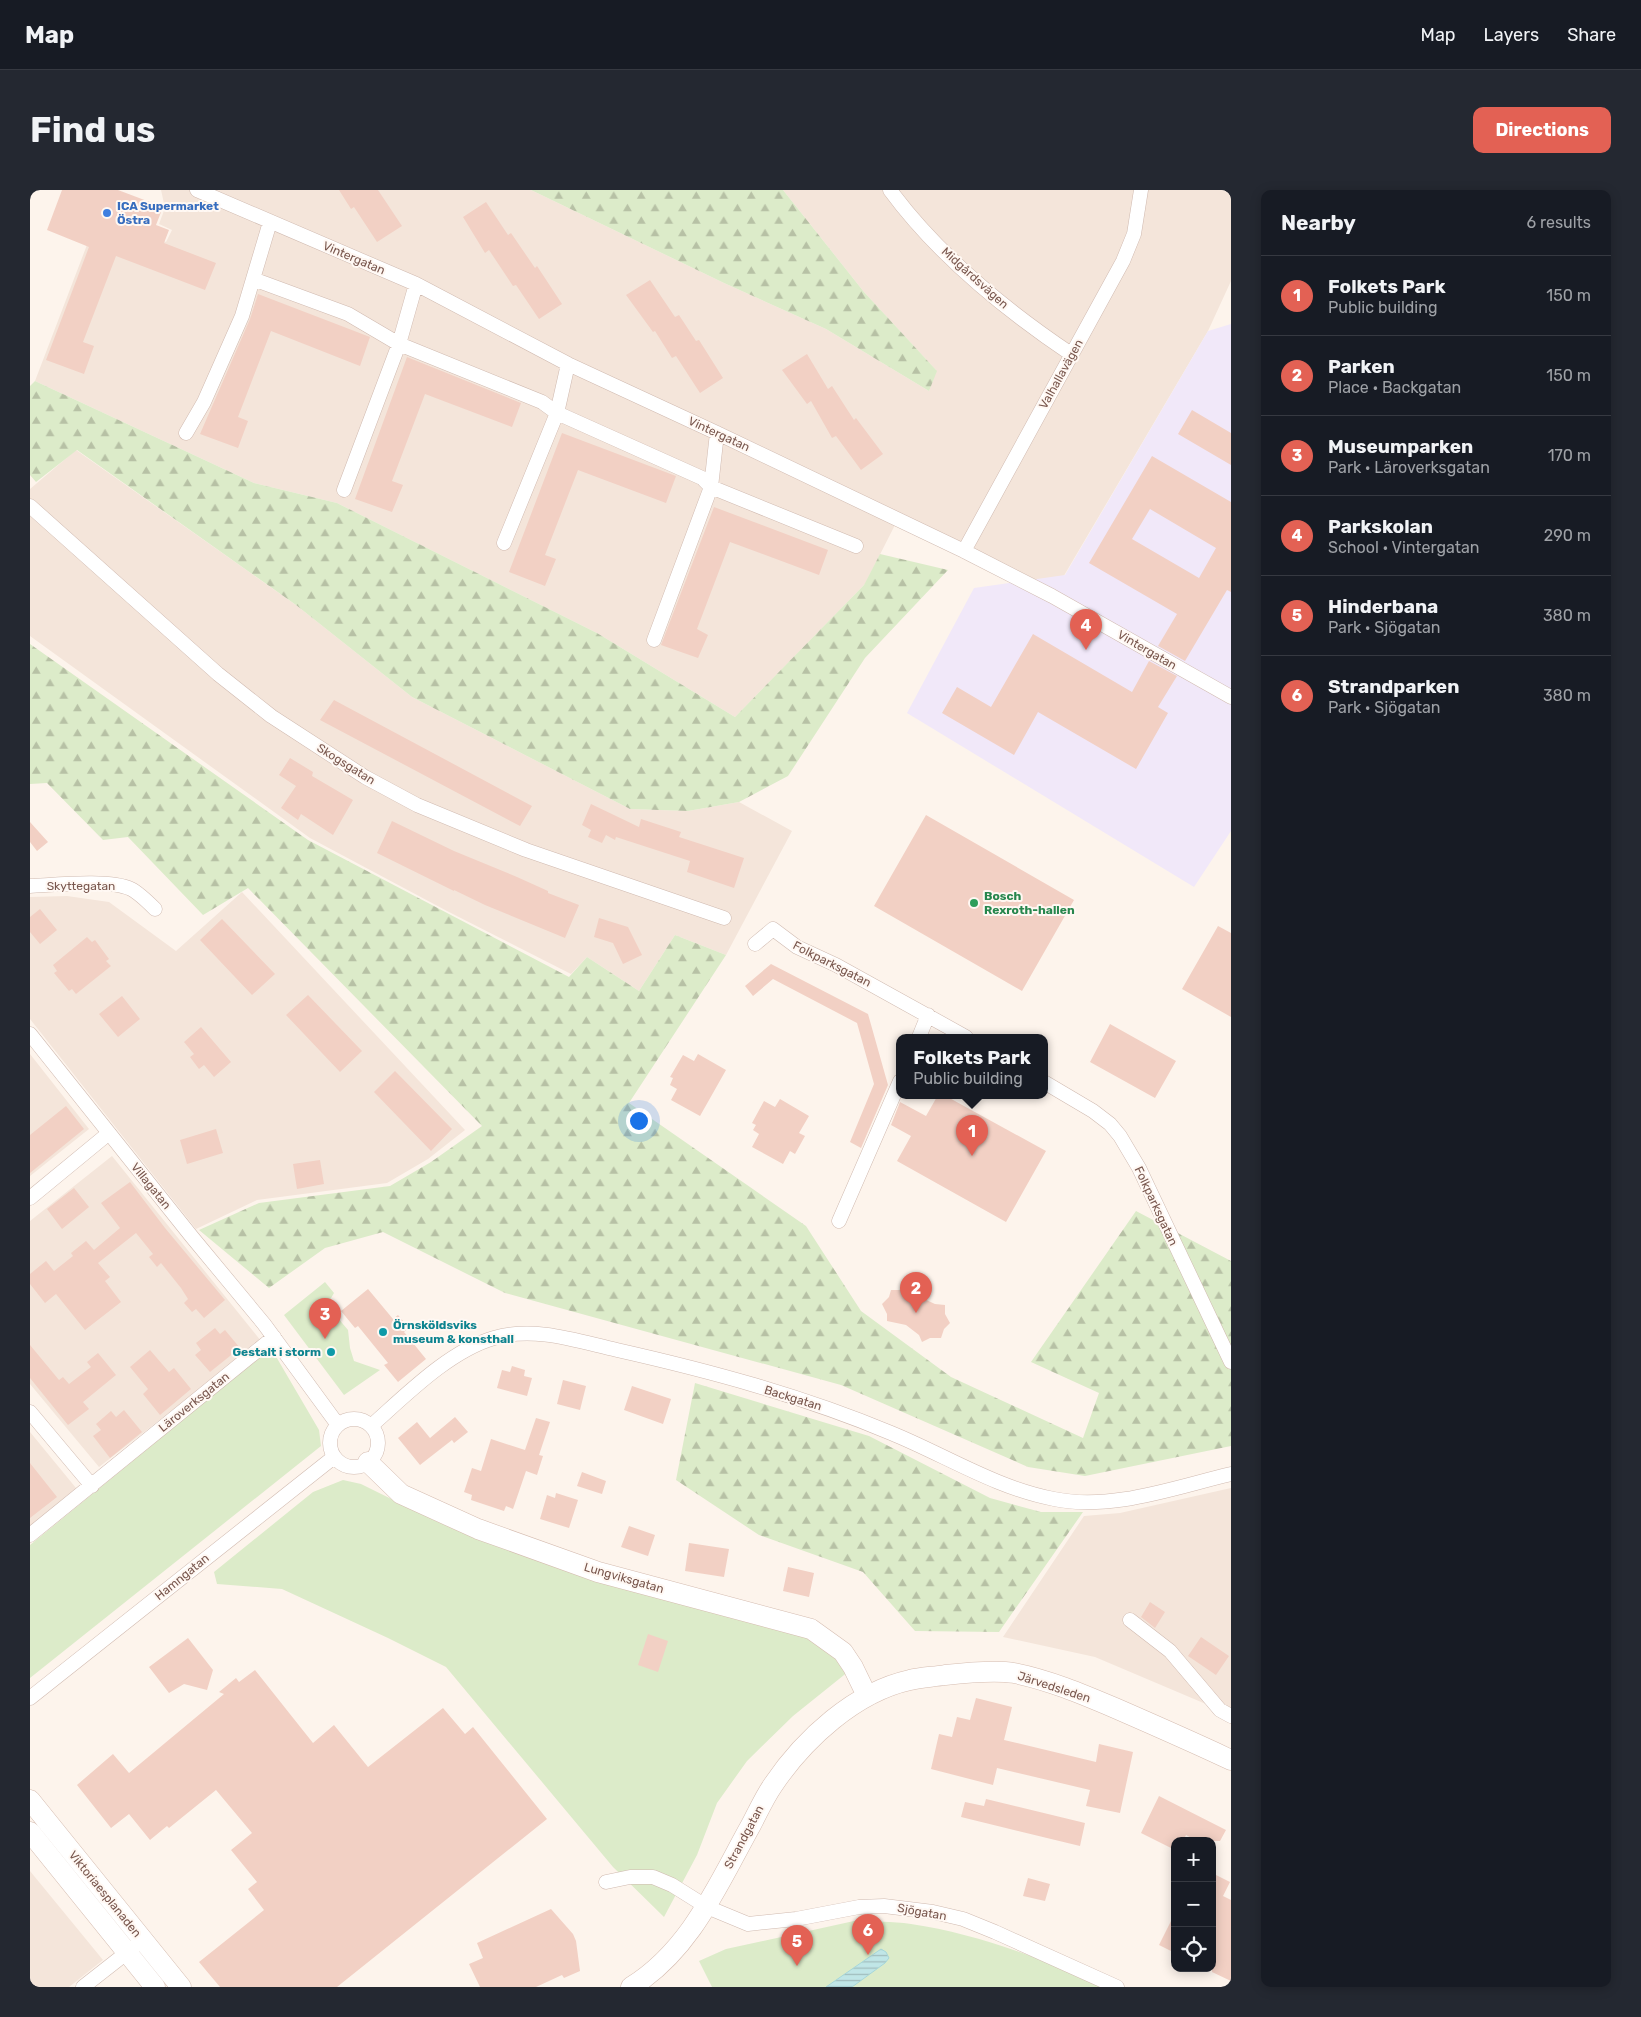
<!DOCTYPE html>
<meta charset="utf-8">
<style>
body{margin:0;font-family:Rubik,sans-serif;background:#242831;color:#f1f3f6}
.controls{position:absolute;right:15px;bottom:15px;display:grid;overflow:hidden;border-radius:10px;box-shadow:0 2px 12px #0003}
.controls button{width:45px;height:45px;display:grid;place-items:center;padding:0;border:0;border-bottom:1px solid #363941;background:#171b24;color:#f1f3f6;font:25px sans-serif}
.you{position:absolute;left:608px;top:930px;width:18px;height:18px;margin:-12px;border:4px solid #fff;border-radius:50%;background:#1a73e8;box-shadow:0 0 0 8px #1a73e833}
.badge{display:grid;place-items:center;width:32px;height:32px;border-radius:50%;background:#e36154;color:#fff;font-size:16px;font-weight:700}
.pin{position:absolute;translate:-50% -41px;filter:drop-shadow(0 1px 2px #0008)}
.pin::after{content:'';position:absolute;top:26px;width:18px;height:15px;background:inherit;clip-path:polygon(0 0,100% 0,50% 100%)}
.popup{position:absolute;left:866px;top:844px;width:152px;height:65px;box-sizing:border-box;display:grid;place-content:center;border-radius:10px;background:#171b24;filter:drop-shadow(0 1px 4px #0005);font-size:16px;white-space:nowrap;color:#9ea1a6}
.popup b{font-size:19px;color:#f1f3f6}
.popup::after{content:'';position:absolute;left:50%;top:100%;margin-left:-10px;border:10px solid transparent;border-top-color:#171b24}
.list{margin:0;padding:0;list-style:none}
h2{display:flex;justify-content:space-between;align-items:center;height:65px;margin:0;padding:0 20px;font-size:21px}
h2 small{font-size:16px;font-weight:400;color:#9ea1a6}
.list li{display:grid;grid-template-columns:32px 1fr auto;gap:15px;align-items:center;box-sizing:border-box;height:80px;padding:0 20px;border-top:1px solid #363941}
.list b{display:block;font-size:19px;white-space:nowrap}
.list p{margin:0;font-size:16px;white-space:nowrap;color:#9ea1a6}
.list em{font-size:16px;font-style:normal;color:#9ea1a6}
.icon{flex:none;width:28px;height:28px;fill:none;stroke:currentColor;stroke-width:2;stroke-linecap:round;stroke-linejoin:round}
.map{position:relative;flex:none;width:1201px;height:1797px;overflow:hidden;border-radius:10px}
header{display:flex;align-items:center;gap:30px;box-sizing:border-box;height:70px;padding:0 25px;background:#171b24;border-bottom:1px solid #363941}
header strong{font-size:24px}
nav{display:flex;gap:28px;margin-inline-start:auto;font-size:18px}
.intro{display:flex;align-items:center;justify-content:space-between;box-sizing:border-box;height:120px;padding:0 30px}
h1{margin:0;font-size:35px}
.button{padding:12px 22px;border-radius:10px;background:#e36154;color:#fff;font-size:18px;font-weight:700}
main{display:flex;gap:30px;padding:0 30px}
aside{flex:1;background:#171b24;border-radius:10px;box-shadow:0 2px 12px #0003}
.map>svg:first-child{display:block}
.residential{fill:#f4e5da}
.education{fill:#f1e8f9}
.forest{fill:url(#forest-firs)}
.green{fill:#dcebc9}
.water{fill:url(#water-rules);stroke:#a6d7d9}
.building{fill:#f2d0c4;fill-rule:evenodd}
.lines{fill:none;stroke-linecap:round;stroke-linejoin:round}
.street-casing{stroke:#d0bab0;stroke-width:15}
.secondary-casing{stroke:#d5bcb0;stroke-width:21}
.street{stroke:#fff;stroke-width:14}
.secondary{stroke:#fff;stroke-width:20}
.shop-dot{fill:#3f7fe0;stroke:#fff8f3;stroke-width:2}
.leisure-dot{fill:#2e9e5b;stroke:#fff8f3;stroke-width:2}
.culture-dot{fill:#0f9aa8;stroke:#fff8f3;stroke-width:2}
.labels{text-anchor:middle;stroke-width:4;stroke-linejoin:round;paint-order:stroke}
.shop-label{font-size:12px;font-weight:bold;fill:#366cbe;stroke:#fff8f3;text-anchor:start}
.street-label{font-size:12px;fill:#79574e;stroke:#fff8f3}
.leisure-label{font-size:12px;font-weight:bold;fill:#27864d;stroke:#fff8f3;text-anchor:start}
.culture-label{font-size:12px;font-weight:bold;fill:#0d838f;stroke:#fff8f3;text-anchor:start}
</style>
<header>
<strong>Map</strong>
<nav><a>Map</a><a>Layers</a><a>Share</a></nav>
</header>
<div class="intro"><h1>Find us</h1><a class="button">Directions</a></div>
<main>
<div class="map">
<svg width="1201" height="1797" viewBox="0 0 1201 1797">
<defs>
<pattern id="forest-firs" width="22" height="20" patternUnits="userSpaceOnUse" patternTransform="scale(1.25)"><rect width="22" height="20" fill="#dcebc9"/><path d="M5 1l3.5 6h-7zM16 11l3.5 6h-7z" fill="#b7c1a5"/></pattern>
<pattern id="water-rules" width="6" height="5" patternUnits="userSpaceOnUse" patternTransform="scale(1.25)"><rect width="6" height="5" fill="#c0e6e7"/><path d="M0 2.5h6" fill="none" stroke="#a1bdbd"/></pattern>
</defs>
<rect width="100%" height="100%" fill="#fdf4ec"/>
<path class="residential" d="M131,0H501L694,93L796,139L899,201L906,180L834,102L753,0H1201V91L1178,141L1022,406L867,331L835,394L705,527L567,443L307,313L224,293L5,191L68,26L136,52L142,40L129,34L135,18Z
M46,260L266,415L382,507L600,619L658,621L709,612L762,641L696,765L645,745L609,801L557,767L541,784L417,721L280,648L0,446V299Z
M212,702L435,940L398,969L357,993L227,1010L166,1039L0,829V707L37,706L79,712L146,761Z
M0,864L59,939L0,986Z
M82,966L231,1151L69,1277L0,1194V1031Z
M0,1242L46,1298L0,1336Z
M1201,1298V1526L1190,1520L1065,1467L973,1447L1054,1326L1090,1323Z
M0,1681L73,1770L39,1797H0Z"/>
<path class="education" d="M1201,134V641L1164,697L877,523L944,398L1035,385L1178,141Z"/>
<path class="forest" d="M501,0H753L834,102L907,181L899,201L796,139L694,93Z
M5,191L224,293L307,313L567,443L705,527L834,395L850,364L918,380L835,468L758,586L709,612L658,621L600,619L382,507L266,415L47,260L6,292L0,285V196Z
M0,454L278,650L539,787L557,767L609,801L645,745L696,765L599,913L776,1036L831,1121L921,1187L1053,1248L1069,1203L1001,1172L1106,1021L1201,1071V1256L1055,1286L998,1277L811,1195L475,1103L353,1042L295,1058L239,1098L169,1040L229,1013L360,996L401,972L452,936L218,698L173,725L98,647L73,650L17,593L0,594Z
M665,1193L839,1246L960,1308L1011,1322H1053L969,1442L885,1441L833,1382L729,1345L646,1290Z"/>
<path class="green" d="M295,1092L304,1103L297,1115L318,1140L320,1158L324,1171L350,1180L314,1205L254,1125Z
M241,1158L289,1240L291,1256L0,1488V1355Z
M313,1290L331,1294L408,1332L493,1365L779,1443L819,1481L763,1526L717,1571L687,1613L667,1665L634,1727L583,1677L416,1477L358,1448L252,1399L187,1394L184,1382L283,1302Z
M824,1731C843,1732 862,1731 881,1734C950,1744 1016,1771 1080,1797H682L669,1771L696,1759Z"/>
<path class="water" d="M851,1759L856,1762L859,1768L855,1773L822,1797H796Z"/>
<path class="building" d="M32,0H88L133,17L126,35L139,40L134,53L186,73L175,100L86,66L53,152L64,156L54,184L16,170L59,57L17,40Z
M309,0H348L372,36L347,52L324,17L321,19Z
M456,12L478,45L481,43L505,78L507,76L532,114L509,129L486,95L483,96L459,60L455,63L433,27Z
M620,90L645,127L649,125L666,151L669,150L693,188L670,203L646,166L642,168L625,141L623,142L596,105Z
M228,104L340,147L330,176L241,141L208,227L218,231L208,258L170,244L220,129Z
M777,164L798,199L802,196L824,230L826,228L853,264L831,280L806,246L802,248L781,211L777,214L752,180Z
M377,167L491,213L482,237L395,204L362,291L373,295L362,322L325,309Z
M1162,220L1201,243V275L1148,244Z
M532,243L646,286L636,313L548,280L515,365L526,369L515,396L479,382Z
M1122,266L1201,312V402L1197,400L1155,471L1128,456L1147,424L1059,373ZM1120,319L1186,358L1169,388L1102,349Z
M684,317L798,360L789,385L700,352L667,439L678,445L668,468L631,455Z
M1003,444L1102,502L1119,471L1147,486L1128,517L1138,523L1106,579L1008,522L984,565L912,523L927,497L961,517Z
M304,510L502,616L490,636L290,530Z
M260,568L283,582L282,586L323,610L303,645L271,624L268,630L251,618L266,596L249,585Z
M561,614L609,637L611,629L651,642L649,647L714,668L704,698L657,682L660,671L586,647L585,650L576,645L572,653L558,647L561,640L552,635Z
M896,625L1044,710L992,801L844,716Z
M362,631L424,661L487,687L518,701V703L549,715L535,748L455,715L424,700V701L347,663Z
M0,632L18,652L7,661L0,652Z
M10,719L27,740L10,754L0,742V727Z
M569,728L598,737L612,765L593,774L583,753L564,747Z
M192,729L245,784L222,805L170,750Z
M1188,736L1201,743V827L1152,799Z
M57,747L62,752L65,750L79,769L76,771L81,776L46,804L42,799L39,801L24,783L27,781L23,775Z
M741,774L838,824L858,895L831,958L820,952L844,894L827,833L743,789L723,806L715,796Z
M278,805L332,861L310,882L256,825Z
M92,806L110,829L88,847L69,824Z
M1080,834L1146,871L1125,908L1060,872Z
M171,837L201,872L184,887L174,875L169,879L160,867L164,864L154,852Z
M668,864L696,880L670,926L641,910L647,899L640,895L643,888L640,887L653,865L664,871Z
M365,881L422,939L401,961L344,902Z
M908,905H914L1016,961L976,1032L867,971L881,946L861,935L870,912L896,926Z
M750,909L779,926L769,943L775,946L765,964L760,961L753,974L722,957L729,944L723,940L726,935L722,933L734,911L745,917Z
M36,916L54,939L0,983V945Z
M186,939L193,963L157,974L150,950Z
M290,970L294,994L267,999L263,974Z
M100,992L135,1038L195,1110L174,1128L166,1119L162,1122L154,1113L158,1109L151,1098L131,1073L127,1077L119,1067L123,1064L106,1043L68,1073L80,1087L75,1091L91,1112L55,1140L26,1104L15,1113L0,1094V1084L16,1071L24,1081L43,1066L41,1063L56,1051L64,1060L90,1038L71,1013Z
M44,998L59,1017L32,1039L17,1019Z
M879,1095L894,1109L905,1114L915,1115V1124L920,1133L914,1139L911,1148H900L892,1152L889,1145L876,1135L857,1131V1124L852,1114L859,1107L861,1100H869Z
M338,1099L363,1129L368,1125L379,1138L374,1142L396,1169L368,1192L354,1175L358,1173L328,1136L325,1138L311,1121Z
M185,1138L190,1144L195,1140L210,1158L180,1182L165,1165L171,1160L166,1153Z
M0,1155L29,1190L33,1187L39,1194L61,1177L57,1172L68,1163L86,1185L53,1212L59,1219L38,1235L0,1188Z
M120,1160L139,1182L144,1178L161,1199L130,1225L113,1204L118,1199L100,1177Z
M482,1176L495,1180L494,1186L502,1188L497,1206L467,1198L472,1180L480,1182Z
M533,1190L556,1196L550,1220L527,1214Z
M602,1196L641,1209L633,1234L594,1220Z
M94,1220L112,1242L80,1268L63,1246L71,1240L66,1234L81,1221L86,1227Z
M425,1227L438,1242L424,1253L422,1250L390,1275L368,1248L387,1232L400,1248Z
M506,1228L520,1232L509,1265L513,1266L507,1285L496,1281L483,1319L476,1316L474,1321L441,1310L442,1305L434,1302L442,1278L451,1281L461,1249L495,1260Z
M0,1273L27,1307L0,1328Z
M552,1282L576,1291L572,1304L547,1296Z
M526,1303L548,1310L539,1338L510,1329L517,1305L525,1308Z
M599,1336L625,1345L618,1366L591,1357Z
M659,1353L699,1359L694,1387L655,1381Z
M758,1377L784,1383L779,1407L753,1401Z
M1120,1412L1135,1422L1125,1438L1111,1427Z
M618,1444L638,1451L628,1482L608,1475Z
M1171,1447L1199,1466L1186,1485L1158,1466Z
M158,1448L183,1480L177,1500L154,1494L139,1503L119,1477Z
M225,1480L283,1553L304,1535L338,1577L413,1518L435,1544L443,1537L517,1629L307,1797H190L169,1772L234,1720L218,1699L227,1692L201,1660L222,1643L186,1600L139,1638L137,1636L120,1650L99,1624L81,1638L47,1595L83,1564L99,1583L194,1504L189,1502L206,1488L209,1492Z
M946,1508L982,1517L974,1550L1066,1572L1069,1554L1103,1562L1090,1623L1056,1616L1060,1600L967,1578L963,1595L901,1579L909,1544L922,1547L927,1527L940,1530Z
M1129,1606L1196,1640L1190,1651H1167L1156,1645L1153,1651H1145V1660L1111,1643Z
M956,1609L1055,1633L1050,1656L931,1627L935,1612L954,1616Z
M1182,1683L1200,1692L1193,1706L1201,1710V1791L1182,1782Z
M998,1688L1020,1694L1015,1711L993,1706Z
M521,1719L543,1744L546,1751L550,1781L534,1788L532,1785L506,1797H450L439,1774L453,1768L447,1753Z
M1145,1723V1763L1129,1755Z"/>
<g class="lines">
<defs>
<path id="street" d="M167,0L386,94L538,174L687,243L934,361L1022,406L1201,507
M860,0C908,65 974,119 1041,164
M223,89L318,124L369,154L314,300
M386,94L369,154L512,212L527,223L672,288L681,297L826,356
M156,243L174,212L212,126L240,32
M0,316L188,484L241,526L335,587L387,615L496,660L694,728
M474,353L527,223L538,174
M934,361L1093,71L1104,44L1111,0
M624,450L681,297L687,243
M0,696C24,695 80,689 101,699C109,703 118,712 125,719
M725,754L743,739L767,757L806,775L936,847
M0,844L162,1047L234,1134L308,1235
M889,847L898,825
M1014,892L1063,921L1080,934L1090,946L1109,978L1201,1172
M0,1008L79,943
M809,1031L870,891
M0,1222L62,1296
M300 1253a24 24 0 1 1 48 0a24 24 0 1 1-48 0Z
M341,1236C376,1205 419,1161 464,1148C505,1136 547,1151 587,1160C680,1181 773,1206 861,1243C915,1265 966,1298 1024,1309C1082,1321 1145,1297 1201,1284
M0,1345L244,1147
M1100,1430L1140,1461L1190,1520L1201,1526
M0,1508L304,1267
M576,1692L600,1687H623L642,1695L677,1717L718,1734L766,1729L829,1717L854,1716L903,1722L933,1729L965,1742L1087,1797
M53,1797L104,1757"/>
<path id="secondary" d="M338,1272L371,1304L448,1339L568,1382L781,1439L813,1462L823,1477L837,1506
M0,1610L151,1797
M0,1642L125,1797
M601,1797C661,1760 688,1694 721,1635C728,1622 734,1608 743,1595C774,1549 825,1502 880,1490C891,1487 903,1487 915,1485C933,1483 966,1480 984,1483C1019,1490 1052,1504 1085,1518C1124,1535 1163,1552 1201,1570"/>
</defs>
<use href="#street" class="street-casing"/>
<use href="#secondary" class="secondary-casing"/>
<use href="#street" class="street"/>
<use href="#secondary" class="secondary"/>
</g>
<circle class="shop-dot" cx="77" cy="23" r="5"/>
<circle class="leisure-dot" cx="944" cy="713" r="5"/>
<g class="culture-dot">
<circle cx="353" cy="1142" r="5"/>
<circle cx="301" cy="1162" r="5"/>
</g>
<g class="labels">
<g class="shop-label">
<text x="87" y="20">ICA Supermarket<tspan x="87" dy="14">Östra</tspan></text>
</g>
<g class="street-label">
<text transform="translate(324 68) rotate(23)" y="4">Vintergatan</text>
<text transform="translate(945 88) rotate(42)" y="4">Midgårdsvägen</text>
<text transform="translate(1031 184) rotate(-61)" y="4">Valhallavägen</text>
<text transform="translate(689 244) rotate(25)" y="4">Vintergatan</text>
<text transform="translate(1117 460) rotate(30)" y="4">Vintergatan</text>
<text transform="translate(316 574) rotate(32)" y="4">Skogsgatan</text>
<text x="51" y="700">Skyttegatan</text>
<text transform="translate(802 774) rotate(27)" y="4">Folkparksgatan</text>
<text transform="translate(121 996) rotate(51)" y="4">Villagatan</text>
<text transform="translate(1126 1016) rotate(65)" y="4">Folkparksgatan</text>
<text transform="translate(763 1208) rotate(17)" y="4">Backgatan</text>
<text transform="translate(164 1212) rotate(-39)" y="4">Läroverksgatan</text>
<text transform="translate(152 1387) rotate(-39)" y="4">Hamngatan</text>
<text transform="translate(594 1388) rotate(16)" y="4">Lungviksgatan</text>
<text transform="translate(1024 1497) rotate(18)" y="4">Järvedsleden</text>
<text transform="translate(714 1647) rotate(-62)" y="4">Strandgatan</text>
<text transform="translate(75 1704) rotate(51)" y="4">Viktoriaesplanaden</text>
<text transform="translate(892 1722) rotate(10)" y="4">Sjögatan</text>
</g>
<g class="leisure-label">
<text x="954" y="710">Bosch<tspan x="954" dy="14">Rexroth-hallen</tspan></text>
</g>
<g class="culture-label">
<text x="363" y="1139">Örnsköldsviks<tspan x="363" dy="14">museum &amp; konsthall</tspan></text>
<text x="291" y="1166" text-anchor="end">Gestalt i storm</text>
</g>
</g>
</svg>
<div class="controls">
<button>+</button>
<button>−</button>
<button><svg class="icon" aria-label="locate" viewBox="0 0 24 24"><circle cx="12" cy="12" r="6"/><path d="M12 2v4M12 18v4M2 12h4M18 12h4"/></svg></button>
</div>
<div class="you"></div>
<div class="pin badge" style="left:942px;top:966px">1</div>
<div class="popup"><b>Folkets Park</b>Public building</div>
<div class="pin badge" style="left:886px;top:1123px">2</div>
<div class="pin badge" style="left:295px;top:1149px">3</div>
<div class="pin badge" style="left:1056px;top:460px">4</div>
<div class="pin badge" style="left:767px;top:1776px">5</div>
<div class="pin badge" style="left:838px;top:1765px">6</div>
</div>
<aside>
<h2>Nearby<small>6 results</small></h2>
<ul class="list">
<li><span class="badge">1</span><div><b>Folkets Park</b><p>Public building</p></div><em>150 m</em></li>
<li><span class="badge">2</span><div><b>Parken</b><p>Place · Backgatan</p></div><em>150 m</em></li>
<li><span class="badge">3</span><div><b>Museumparken</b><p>Park · Läroverksgatan</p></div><em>170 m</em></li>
<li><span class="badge">4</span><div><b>Parkskolan</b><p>School · Vintergatan</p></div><em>290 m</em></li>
<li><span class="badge">5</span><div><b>Hinderbana</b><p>Park · Sjögatan</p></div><em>380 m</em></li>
<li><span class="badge">6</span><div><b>Strandparken</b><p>Park · Sjögatan</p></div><em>380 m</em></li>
</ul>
</aside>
</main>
